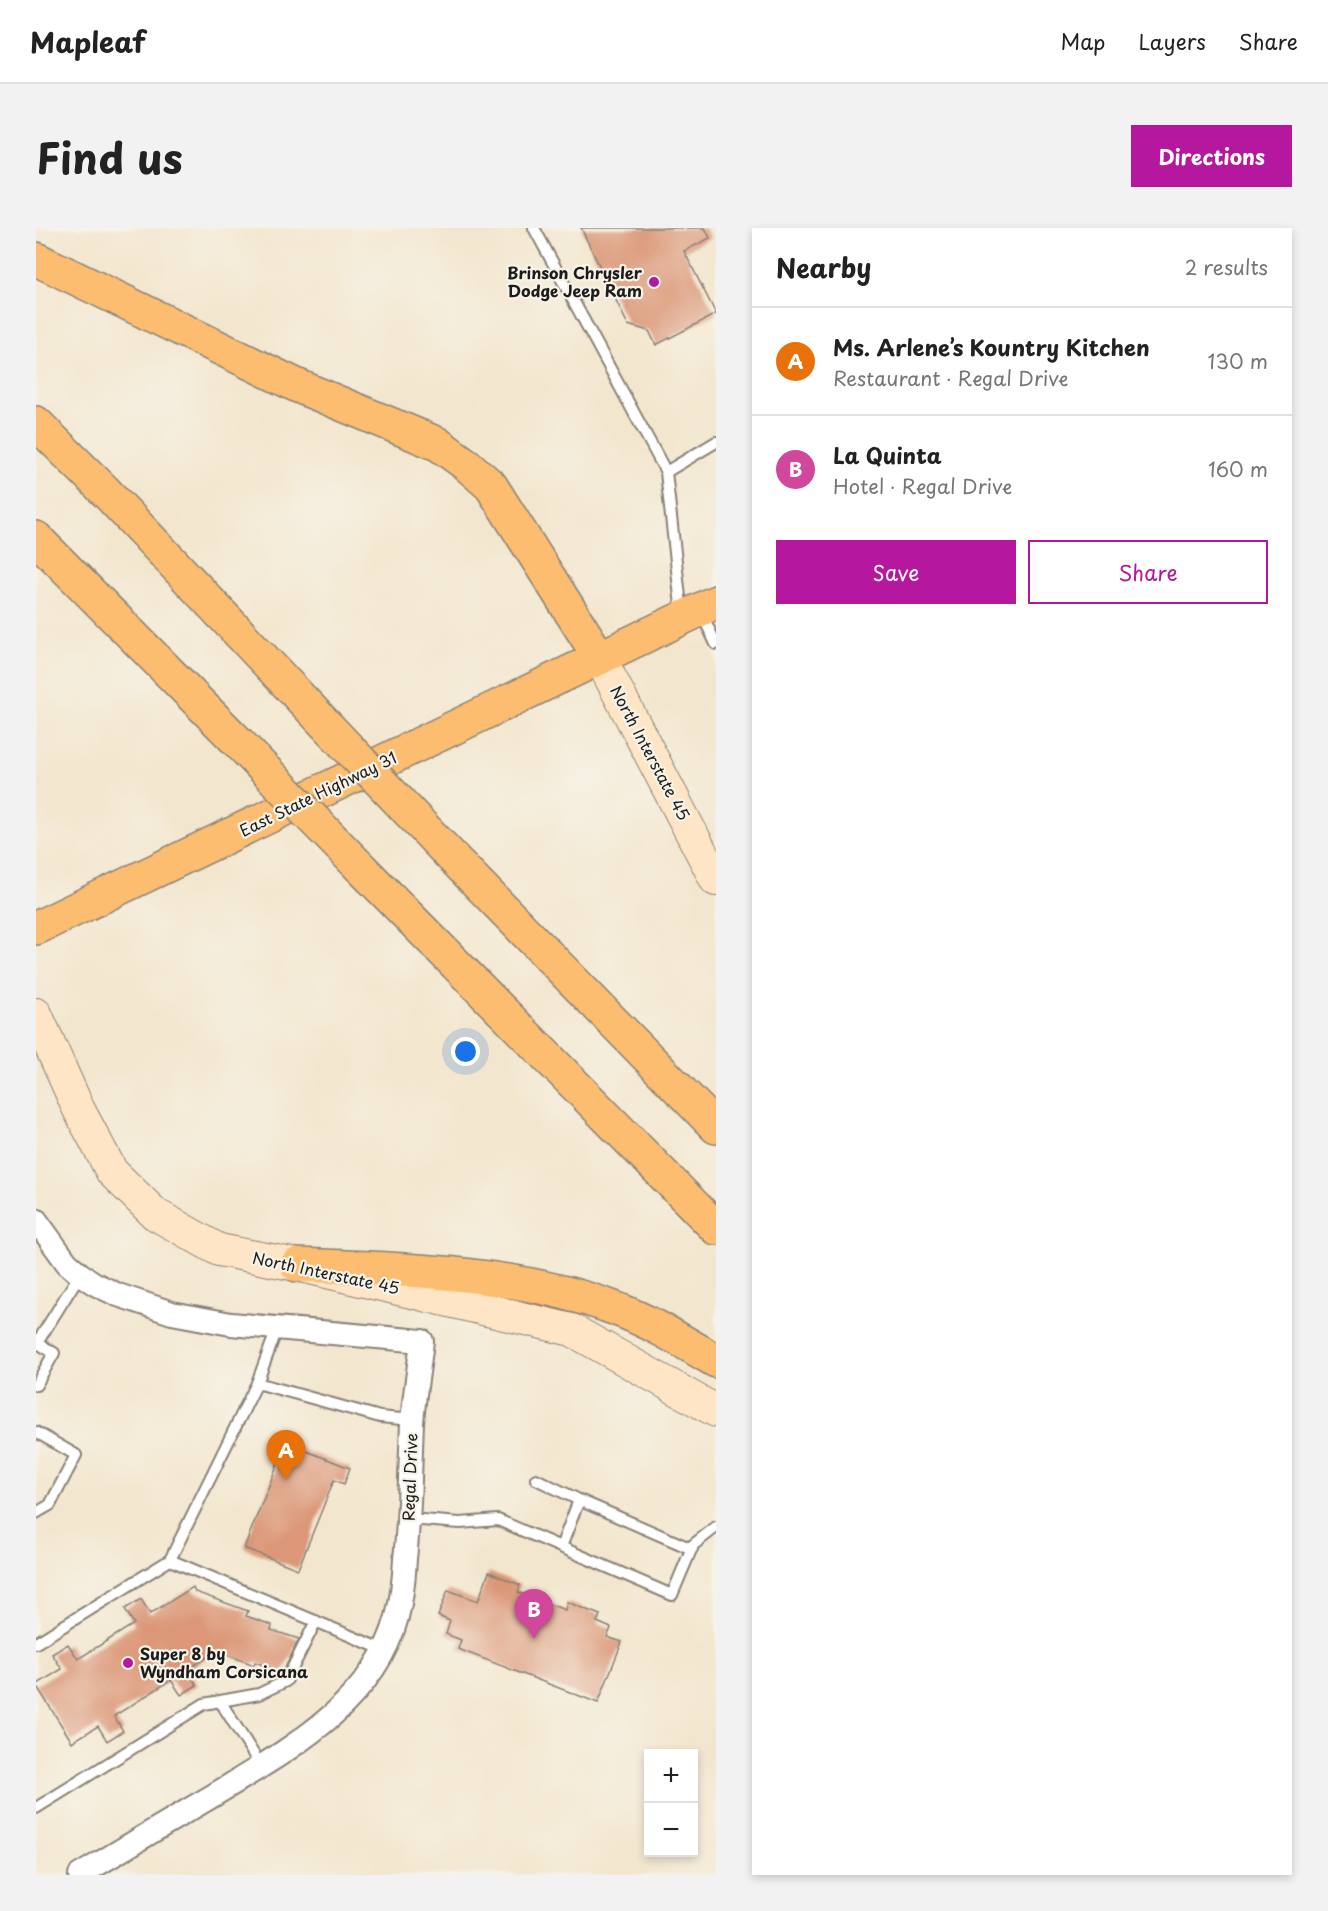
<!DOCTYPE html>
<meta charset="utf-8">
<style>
body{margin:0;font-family:"Playpen Sans",sans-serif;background:#f2f2f2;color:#222}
.controls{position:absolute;right:18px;bottom:18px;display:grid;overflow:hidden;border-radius:0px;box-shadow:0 3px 9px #0003}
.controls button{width:54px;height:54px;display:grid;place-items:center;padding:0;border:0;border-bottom:2px solid #e0e0e0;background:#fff;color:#222;font:30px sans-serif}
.you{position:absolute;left:430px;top:824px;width:21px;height:21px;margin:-15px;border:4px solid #fff;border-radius:50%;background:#1a73e8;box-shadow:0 0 0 9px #1a73e833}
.badge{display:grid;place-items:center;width:39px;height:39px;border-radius:50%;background:#b5179e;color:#fff;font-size:20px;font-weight:700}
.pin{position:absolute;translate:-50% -50px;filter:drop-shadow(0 2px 3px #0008)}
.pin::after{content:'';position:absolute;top:32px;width:21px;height:18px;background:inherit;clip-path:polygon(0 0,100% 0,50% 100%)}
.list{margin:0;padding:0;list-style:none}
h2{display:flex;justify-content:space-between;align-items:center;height:78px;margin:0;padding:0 24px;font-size:26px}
h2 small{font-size:20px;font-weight:400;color:#767676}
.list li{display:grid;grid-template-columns:39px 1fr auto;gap:18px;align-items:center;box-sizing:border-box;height:108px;padding:0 24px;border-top:2px solid #e0e0e0}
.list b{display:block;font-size:22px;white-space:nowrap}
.list p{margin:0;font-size:20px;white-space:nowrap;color:#767676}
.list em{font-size:20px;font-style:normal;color:#767676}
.actions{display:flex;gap:12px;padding:18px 24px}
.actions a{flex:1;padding:14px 0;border:2px solid #b5179e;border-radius:0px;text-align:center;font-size:21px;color:#b5179e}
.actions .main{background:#b5179e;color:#fff}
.map{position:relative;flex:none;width:680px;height:1647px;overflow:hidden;border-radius:0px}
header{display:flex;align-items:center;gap:36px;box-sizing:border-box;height:84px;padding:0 30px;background:#fff;border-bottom:2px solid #e0e0e0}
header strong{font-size:28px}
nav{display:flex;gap:33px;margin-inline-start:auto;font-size:21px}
.intro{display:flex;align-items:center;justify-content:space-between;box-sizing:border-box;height:144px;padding:0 36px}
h1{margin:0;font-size:42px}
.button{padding:15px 27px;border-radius:0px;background:#b5179e;color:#fff;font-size:21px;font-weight:700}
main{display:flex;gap:36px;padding:0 36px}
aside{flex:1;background:#fff;border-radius:0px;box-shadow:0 3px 9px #0003}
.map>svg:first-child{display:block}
.building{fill:#db9777}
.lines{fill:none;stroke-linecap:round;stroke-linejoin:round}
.service-casing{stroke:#888175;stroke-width:14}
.minor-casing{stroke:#888175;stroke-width:26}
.secondary-casing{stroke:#888175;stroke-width:34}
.primary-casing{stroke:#888175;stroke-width:36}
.motorway-casing{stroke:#888175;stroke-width:36}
.service{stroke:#fff;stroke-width:10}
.minor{stroke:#fff;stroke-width:22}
.secondary{stroke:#fee5c5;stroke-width:32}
.primary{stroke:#fcbd6f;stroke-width:33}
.motorway{stroke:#fcbd6f;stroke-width:33}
.motorway-bridge-casing{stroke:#888175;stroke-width:36;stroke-linecap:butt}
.motorway-bridge{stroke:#fcbd6f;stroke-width:33}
.poi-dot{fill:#b5179e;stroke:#f7f3e8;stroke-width:2}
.labels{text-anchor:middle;stroke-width:4.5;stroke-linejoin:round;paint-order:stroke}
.poi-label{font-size:16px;font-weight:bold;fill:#1c1c1c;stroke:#f7f3e8;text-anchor:end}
.street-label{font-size:16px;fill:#1c1c1c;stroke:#f7f3e8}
</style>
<header>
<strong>Mapleaf</strong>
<nav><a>Map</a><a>Layers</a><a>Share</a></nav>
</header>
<div class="intro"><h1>Find us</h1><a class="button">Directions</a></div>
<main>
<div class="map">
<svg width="680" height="1647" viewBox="0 0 680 1647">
<rect width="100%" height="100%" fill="#f7f3e8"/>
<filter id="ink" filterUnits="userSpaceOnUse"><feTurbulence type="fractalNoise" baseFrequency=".0167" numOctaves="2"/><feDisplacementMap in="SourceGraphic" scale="12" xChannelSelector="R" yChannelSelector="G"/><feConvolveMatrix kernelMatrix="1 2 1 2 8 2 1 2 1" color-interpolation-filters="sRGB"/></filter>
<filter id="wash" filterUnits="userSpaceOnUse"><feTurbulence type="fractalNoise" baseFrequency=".008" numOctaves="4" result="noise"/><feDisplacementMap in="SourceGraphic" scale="24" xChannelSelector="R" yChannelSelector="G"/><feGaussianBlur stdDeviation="1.35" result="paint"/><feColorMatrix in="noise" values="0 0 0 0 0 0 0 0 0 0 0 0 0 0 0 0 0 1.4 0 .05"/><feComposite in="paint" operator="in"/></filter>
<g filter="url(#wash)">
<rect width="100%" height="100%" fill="#f3e6ce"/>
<g id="blocks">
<path class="building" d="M545,0H669L674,10L648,23L680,86L620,117L613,103L592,97Z
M250,1215L314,1240L308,1256L298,1252L262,1341L208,1320Z
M453,1344L484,1357L482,1364L529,1382L531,1374L564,1387L561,1394L575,1400L571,1409L586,1414L562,1475L422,1421L425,1412L410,1406L414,1393L402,1388L412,1362L442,1373Z
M157,1359L159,1364L212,1383L210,1388L236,1397L235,1402L263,1411L247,1444L219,1434L218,1437L181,1423L151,1442L161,1457L145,1467L135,1452L78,1488L87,1503L71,1513L62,1498L36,1514L0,1457L26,1441L16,1426L32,1416L42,1431L98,1396L89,1381L105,1371L114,1386Z"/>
</g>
</g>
<g filter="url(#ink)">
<use href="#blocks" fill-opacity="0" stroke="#888175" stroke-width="1.5"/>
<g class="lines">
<defs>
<path id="service" d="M498,0L630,244L646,387
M630,244L680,214
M665,384L680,416
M241,1101L221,1155L134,1332L348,1422
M0,1114L18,1125L0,1157
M1,1115L44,1046
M221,1155L344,1189L376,1192
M0,1204L40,1227L14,1277L0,1285
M500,1251L543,1272
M373,1291L424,1295L462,1292L636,1367L657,1317L680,1299
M525,1319L543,1272L656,1321
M0,1415L134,1332
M184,1473L225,1538
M0,1580L168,1476L223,1466L250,1453L280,1393"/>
<path id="minor" d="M0,992L31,1035L44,1046L59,1056L82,1067L136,1085L195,1096L386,1113C383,1140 378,1168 376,1195C374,1240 374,1285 369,1331C368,1350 366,1370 361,1389C337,1479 246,1525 173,1570C130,1595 87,1621 44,1647"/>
<path id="secondary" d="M564,430L680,652
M0,786L43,882L76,944L119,986L183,1022L261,1037L536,1102L680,1183"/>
<path id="primary" d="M0,700L680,374"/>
<path id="motorway" d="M0,31L262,158L402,216L431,237L455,258L564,430
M0,195L69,263L255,460
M0,310L199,511
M415,628L680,899
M324,639L680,1000
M261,1037C365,1041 476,1043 575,1079C612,1092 646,1113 680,1133"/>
</defs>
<use href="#service" class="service-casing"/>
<use href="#minor" class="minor-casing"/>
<use href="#secondary" class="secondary-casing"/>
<use href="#primary" class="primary-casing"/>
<use href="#motorway" class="motorway-casing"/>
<use href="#service" class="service"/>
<use href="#minor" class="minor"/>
<use href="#secondary" class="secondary"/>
<use href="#primary" class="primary"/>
<use href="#motorway" class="motorway"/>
<defs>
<path id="motorway-bridge" d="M255,460L415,628
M199,511L324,639"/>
</defs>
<use href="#motorway-bridge" class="motorway-bridge-casing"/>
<use href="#motorway-bridge" class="motorway-bridge"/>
</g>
</g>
<g class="poi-dot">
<circle cx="618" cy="54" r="6"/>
<circle cx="92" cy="1435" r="6"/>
</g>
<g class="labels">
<g class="poi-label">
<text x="606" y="51">Brinson Chrysler<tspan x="606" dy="18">Dodge Jeep Ram</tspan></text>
<text x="104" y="1432" text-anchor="start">Super 8 by<tspan x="104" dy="18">Wyndham Corsicana</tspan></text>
</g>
<g class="street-label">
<text transform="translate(614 525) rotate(62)" y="6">North Interstate 45</text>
<text transform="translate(282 566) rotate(-26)" y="6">East State Highway 31</text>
<text transform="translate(290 1045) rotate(12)" y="6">North Interstate 45</text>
<text transform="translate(374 1249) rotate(-88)" y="6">Regal Drive</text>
</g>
</g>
</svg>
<div class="controls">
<button>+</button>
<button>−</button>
</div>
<div class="you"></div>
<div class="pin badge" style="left:250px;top:1252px;background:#e8710a">A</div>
<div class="pin badge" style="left:498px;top:1411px;background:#d1479c">B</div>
</div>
<aside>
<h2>Nearby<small>2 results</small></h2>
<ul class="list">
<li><span class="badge" style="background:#e8710a">A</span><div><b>Ms. Arlene’s Kountry Kitchen</b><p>Restaurant · Regal Drive</p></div><em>130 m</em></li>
<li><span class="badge" style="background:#d1479c">B</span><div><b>La Quinta</b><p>Hotel · Regal Drive</p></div><em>160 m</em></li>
</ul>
<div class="actions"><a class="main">Save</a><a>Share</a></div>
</aside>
</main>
